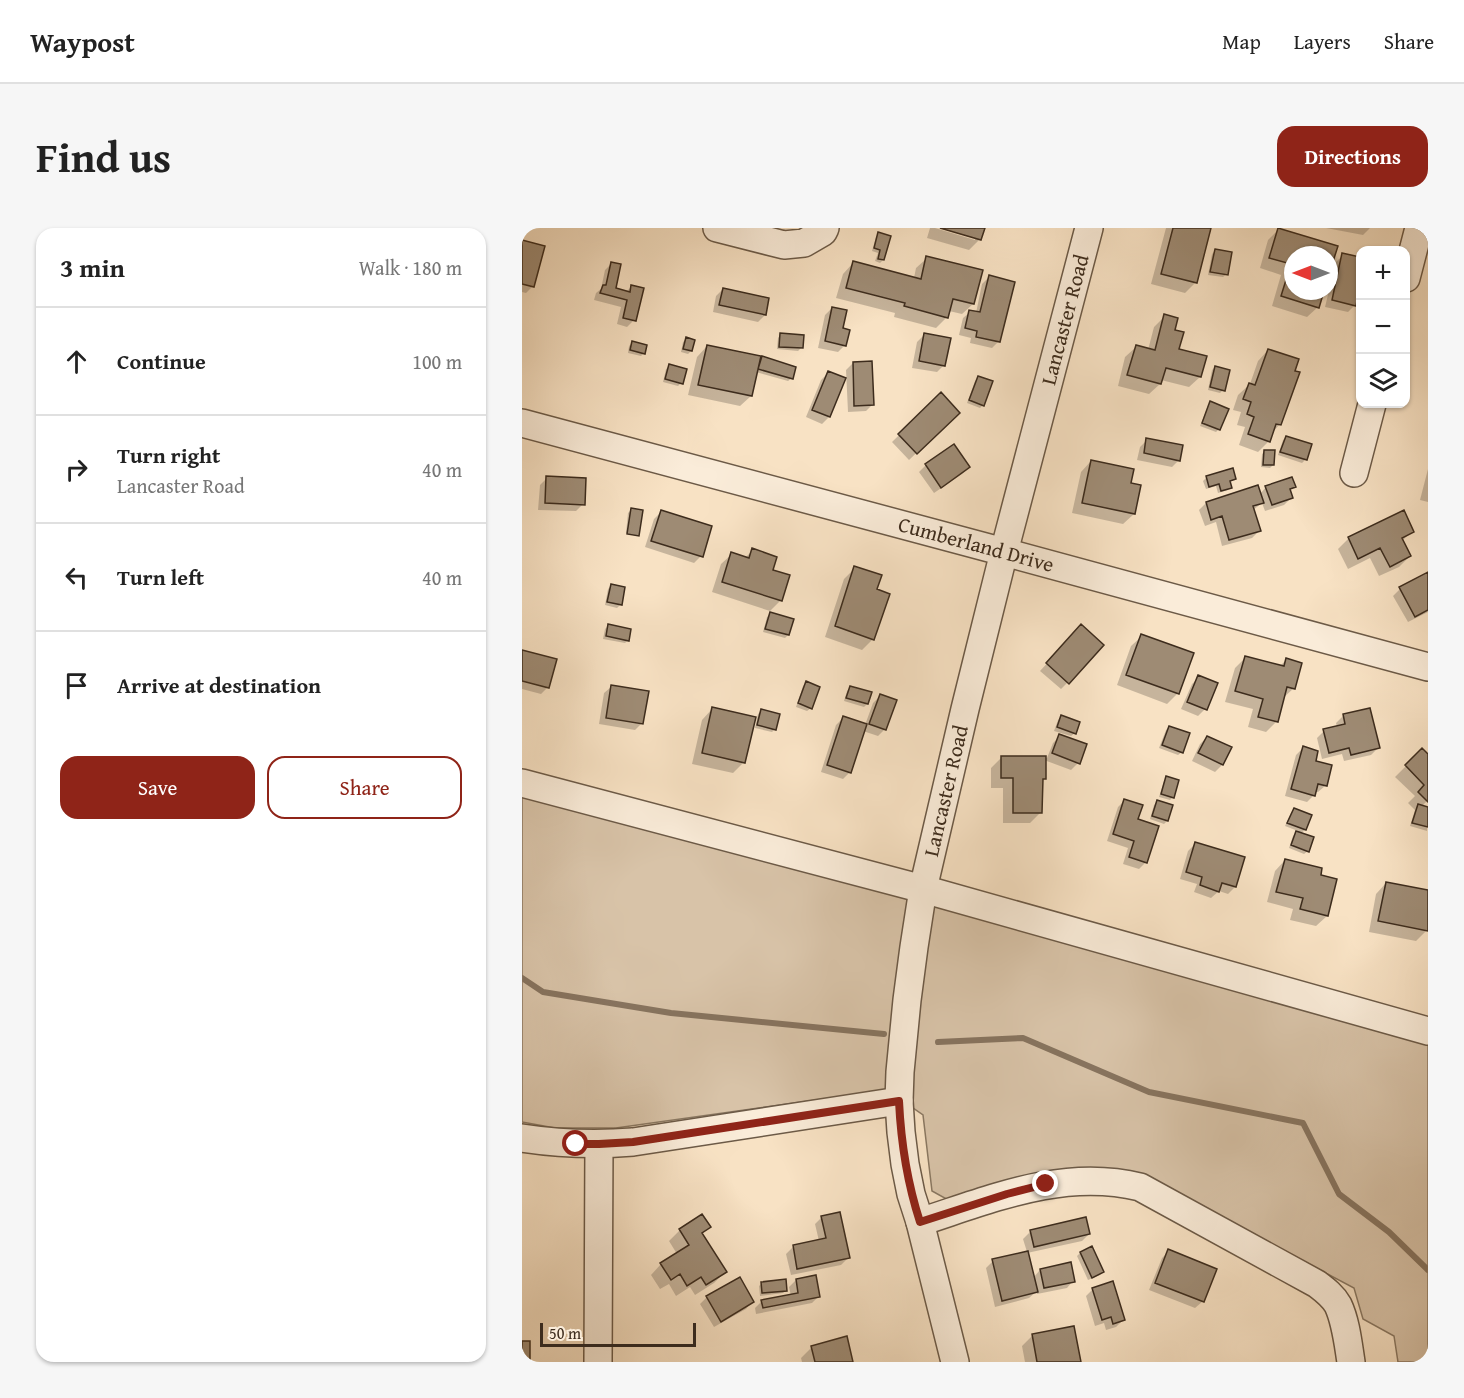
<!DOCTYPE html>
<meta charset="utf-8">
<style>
body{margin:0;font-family:"Gentium Book Plus",serif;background:#f6f6f6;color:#222}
.controls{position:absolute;right:18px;top:18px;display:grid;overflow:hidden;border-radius:12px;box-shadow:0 2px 4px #0004}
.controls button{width:54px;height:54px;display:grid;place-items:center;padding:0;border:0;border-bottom:2px solid #e0e0e0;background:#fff;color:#222;font:30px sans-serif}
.compass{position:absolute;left:762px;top:18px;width:54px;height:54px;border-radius:50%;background:#fff;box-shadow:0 2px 4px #0004;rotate:270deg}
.scale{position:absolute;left:18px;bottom:15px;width:156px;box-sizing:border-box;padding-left:6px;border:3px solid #3d2c1d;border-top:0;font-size:16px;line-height:21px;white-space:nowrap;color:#3d2c1d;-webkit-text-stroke:4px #faecd9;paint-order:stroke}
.stop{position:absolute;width:18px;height:18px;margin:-14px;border:4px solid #8f2418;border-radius:50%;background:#fff}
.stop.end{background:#8f2418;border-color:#fff;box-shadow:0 2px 6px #0008}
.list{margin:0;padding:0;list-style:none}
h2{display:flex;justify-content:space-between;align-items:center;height:78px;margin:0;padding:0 24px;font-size:26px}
h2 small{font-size:20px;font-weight:400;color:#767676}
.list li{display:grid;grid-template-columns:39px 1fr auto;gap:18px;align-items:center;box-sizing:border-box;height:108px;padding:0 24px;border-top:2px solid #e0e0e0}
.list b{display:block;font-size:22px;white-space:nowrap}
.list p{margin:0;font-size:20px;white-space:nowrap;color:#767676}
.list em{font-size:20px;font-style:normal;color:#767676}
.actions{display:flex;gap:12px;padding:18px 24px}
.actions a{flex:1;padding:14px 0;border:2px solid #8f2418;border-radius:18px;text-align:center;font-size:21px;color:#8f2418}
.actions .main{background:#8f2418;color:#fff}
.icon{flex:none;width:33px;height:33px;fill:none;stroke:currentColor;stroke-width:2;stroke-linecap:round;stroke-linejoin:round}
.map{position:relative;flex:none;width:906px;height:1134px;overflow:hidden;border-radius:18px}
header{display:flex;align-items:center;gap:36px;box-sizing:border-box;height:84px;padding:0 30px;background:#fff;border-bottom:2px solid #e0e0e0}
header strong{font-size:28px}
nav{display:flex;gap:33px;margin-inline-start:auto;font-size:21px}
.intro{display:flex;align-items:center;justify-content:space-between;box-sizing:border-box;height:144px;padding:0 36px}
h1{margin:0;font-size:42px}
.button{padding:15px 27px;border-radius:18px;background:#8f2418;color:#fff;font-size:21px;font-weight:700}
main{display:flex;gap:36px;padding:0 36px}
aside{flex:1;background:#fff;border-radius:18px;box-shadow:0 2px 4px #0004}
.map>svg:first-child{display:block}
.green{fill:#d8c3a8;stroke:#8a7862;stroke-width:1.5}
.shadow{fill:#0003}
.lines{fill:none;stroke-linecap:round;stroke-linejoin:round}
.stream{stroke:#87745f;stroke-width:6}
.building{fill:#9e8b74;stroke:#3d2c1d;stroke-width:1.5}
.minor-casing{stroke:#6c5a47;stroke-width:30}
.minor{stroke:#faecd9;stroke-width:27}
.route{stroke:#8f2418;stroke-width:8}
.labels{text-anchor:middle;stroke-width:6;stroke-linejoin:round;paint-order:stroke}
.street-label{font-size:21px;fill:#3d2c1d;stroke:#faecd9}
</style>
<header>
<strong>Waypost</strong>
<nav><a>Map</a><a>Layers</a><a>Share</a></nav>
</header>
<div class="intro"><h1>Find us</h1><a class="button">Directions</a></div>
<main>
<aside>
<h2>3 min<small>Walk · 180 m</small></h2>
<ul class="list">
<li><svg class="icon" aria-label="ahead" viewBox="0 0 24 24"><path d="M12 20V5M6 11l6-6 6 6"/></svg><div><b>Continue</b></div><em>100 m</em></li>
<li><svg class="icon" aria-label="right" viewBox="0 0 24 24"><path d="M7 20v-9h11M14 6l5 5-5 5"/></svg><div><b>Turn right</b><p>Lancaster Road</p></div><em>40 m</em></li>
<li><svg class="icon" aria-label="left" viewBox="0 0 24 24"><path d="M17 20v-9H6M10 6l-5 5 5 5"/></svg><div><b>Turn left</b></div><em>40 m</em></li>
<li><svg class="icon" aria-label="arrive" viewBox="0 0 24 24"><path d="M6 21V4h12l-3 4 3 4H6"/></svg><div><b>Arrive at destination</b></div></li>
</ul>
<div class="actions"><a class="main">Save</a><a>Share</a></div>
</aside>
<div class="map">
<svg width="906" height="1134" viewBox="0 0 906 1134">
<rect width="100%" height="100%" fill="#f8e2c4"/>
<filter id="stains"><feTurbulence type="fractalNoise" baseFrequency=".00333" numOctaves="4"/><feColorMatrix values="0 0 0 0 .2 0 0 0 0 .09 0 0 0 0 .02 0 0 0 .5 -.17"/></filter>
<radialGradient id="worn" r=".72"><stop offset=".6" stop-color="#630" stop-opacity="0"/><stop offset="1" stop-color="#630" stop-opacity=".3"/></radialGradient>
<path class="green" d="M0,567L388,670L906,812V1134H876L872,1108L841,1091L832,1060L619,947L428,973L410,963L401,887L365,862L94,900H33L0,894Z"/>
<path class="shadow" d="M408,0H413L453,12V9L424,0H461L458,11L447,22L405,10Z
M644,0H687L674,54L663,65L629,56Z
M804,0H848L841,7Z
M757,1L814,19L807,41V27H771V63H800L796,79L785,89L750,78L759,47L738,40L746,12Z
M357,6L361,32L358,35L353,33L356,25L350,23L354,9Z
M0,13L11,58L4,65L0,64Z
M693,23L705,46L701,49L686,47L690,26Z
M821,27L838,31V51L833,77L826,84L803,79L814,34Z
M405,30L451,76L440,86L427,83L425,89L414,100L372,89L373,85L314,70L321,46L331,35L392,50L394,40Z
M90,35L93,61L104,64L110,58L112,92L105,99L95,96L99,79L72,72L74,65L79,61L83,42Z
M467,49L477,113L470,120L448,115L449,110L437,107L441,90L448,84L454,85L460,56Z
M201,61L243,87L236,94L191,84L194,68Z
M310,80L319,102L323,117L316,124L296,120L303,87Z
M643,88L651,103L655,122L678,149L667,159L639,152L638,156L627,166L596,158L603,129L614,119L626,122L632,99Z
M259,106L279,120L276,123L255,121L256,110Z
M402,107L422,137L415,144L390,140L395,114Z
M164,111L169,123L166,126L159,124L161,114Z
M110,115L122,125L119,128L106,125L107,118Z
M185,118L236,135L240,130L270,150L266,153L234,144L229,168L218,178L166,167L175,129Z
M746,122L758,196L750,205L747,213L736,224L717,217L723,199L715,197L719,184L711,182L716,167L728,156L736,133Z
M331,135L351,176L344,183L326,184L324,142Z
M147,138L159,155L156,158L141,154L144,141Z
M693,139L701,162L698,165L686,162L690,142Z
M306,145L307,189L300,196L284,189L299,152Z
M456,150L461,177L458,180L445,175L453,153Z
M418,167L436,185L387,232L370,214Z
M689,175L697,201L694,204L678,198L686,178Z
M764,209L783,232L780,235L756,227L761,212Z
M625,212L657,232L650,239L615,232L618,219Z
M743,223L751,237L748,240L739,239L740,226Z
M569,233L607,256L612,286L601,296L550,285L559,244Z
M404,237L447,239L440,246L412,265L397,244Z
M906,241V274L898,272Z
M710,242L713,251L707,254L709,259L706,262L696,265L694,258L684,261L681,253L684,250Z
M25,250L61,276L54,283L16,282L18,257Z
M772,258L767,263L769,270L762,277L743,283L740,275L731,282L737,303L730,310L700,318L694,294L683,298L677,282L684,275L738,266L744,259Z
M109,282L116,308H115V307L104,305L106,285Z
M139,284L179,328L172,335L123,319L132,291Z
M890,303L880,313L888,328L877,339L857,348L848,330L826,341L816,321L827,310Z
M231,322L259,372L248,383L190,364L199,336L210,326L223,330Z
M333,340L353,362L351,411L340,422L303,409L322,351Z
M906,345V384L886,394L871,368L878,361Z
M89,358L98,377L95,380L83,377L86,361Z
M248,386L270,392L266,407L263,410L241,404L245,389Z
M86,398L106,412L103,415L81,411L83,401Z
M553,405L545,455L539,461L518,443Z
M620,408L656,465L645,476L595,457L609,418Z
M0,423L26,459L19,466L0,461Z
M724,429L757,439L764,432L772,460L760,471L754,494L744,504L726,499L731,481L703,474L713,440Z
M677,449L683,481L676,488L659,481L670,456Z
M284,455L289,480L285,483L274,479L281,458Z
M89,459L120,495L113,502L77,496L82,465Z
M328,460L345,476L342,479L322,473L325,463Z
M358,468L363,501L356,508L341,503L328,544L321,551L299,544L314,497L321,490L343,497L351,475Z
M190,481L222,534L211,545L170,536L180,492Z
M847,481L856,520L849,527L822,533L820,526L800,531L795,510L802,503L815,499L814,495L821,488Z
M239,483L253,501L250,504L233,500L236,486Z
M539,489L553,505L549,508L532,503L536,492Z
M647,499L660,524L656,527L637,520L644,502Z
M538,508L563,517L556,535L549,542L522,532V550L519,553V584L508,595H481V560H469V540L480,529L525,530L531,515Z
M685,509L708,520L700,537L693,544L670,533L678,516Z
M781,520L792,534L803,558L796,564H793L792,567L785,574L763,568L774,527Z
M900,522L906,528V572L899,579L906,581L905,603L888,598L893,582L886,575L893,568L873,549Z
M645,550L651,569L648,572L637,569L642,553Z
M603,572L615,592L624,634L617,641L601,636L606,620L585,613L596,579Z
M635,574L645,593L642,596L628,591L632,577Z
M772,582L788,588L783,602L778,606L786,623L782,626L767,620L771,608L776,603L763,598L769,585Z
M673,616L713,659L706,666L697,663L689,670L672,664L675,656L658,651L666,623Z
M763,632L797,648L805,688L794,698L768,692L771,681L745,674L753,643Z
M864,655L906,664V695L905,702L894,713L847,704L854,666Z
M180,988L187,999L179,1007L203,1044L192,1055L173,1067L168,1059L154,1068L147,1056L138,1061L129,1047L139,1036L155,1026L147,1013L158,1002Z
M300,989L326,1030L319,1037L269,1047L264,1026L271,1019L297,1013L293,996Z
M508,1004L567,1006L560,1013L505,1025L511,1050L518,1042L551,1053L545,1060L515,1066V1063L507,1070L473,1079L464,1040L471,1033L505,1024L501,1011Z
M647,1023L693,1042L680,1074L673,1080L627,1062L640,1030Z
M558,1025L581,1043L578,1047L566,1052L555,1028Z
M274,1052L297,1068L290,1075L234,1086L233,1080L240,1073L269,1068L267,1059Z
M240,1055L264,1062L261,1065L238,1068L237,1058Z
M571,1061L601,1092L594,1099L584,1102L582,1095L573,1098L564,1068Z
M185,1069L230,1074L224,1081L192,1099L178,1076Z
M511,1107L557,1134H503L500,1118Z
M290,1119L330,1134H280L279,1130Z"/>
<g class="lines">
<path class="stream" d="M0,750L21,764L149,785L362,806
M416,814L501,810L627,864L781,895L817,966L867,1004L906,1042"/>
</g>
<path class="building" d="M418,0H463L459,12Z
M651,0H689L675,55L639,46Z
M756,0L816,18L807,46V27H771V63H802L797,80L759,68L769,36L747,30Z
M356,4L369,8L362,32L356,31L358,22L352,20Z
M0,12L23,18L12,59L0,56Z
M693,21L710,24L706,47L688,44Z
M820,25L838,29V58L834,78L810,72Z
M404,28L461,42L452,76L431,71L426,90L382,78L383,75L324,60L331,33L399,51Z
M89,34L99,36L94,60L108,64L109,57L122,60L114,93L101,90L105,72L78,65L81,57H84Z
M467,47L493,54L478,114L454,109L455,103L443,100L447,82L458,84Z
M201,60L247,70L244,87L197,77Z
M310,79L325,82L321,100L328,102L324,118L303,113Z
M642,86L656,90L653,102L662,104L657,121L685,128L679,149L644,140L639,156L605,147L614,117L633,122Z
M258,105L282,107L281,120L257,119Z
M402,105L429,110L423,138L397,133Z
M164,109L173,112L170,123L161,121Z
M110,113L125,117L123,126L108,122Z
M185,117L239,128L230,168L176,157Z
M746,121L777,131L773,143L778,144L759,197L754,196L748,214L726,206L732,189L725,186L729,174L721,171L727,155L733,157Z
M240,128L274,139L271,151L236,141Z
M350,133L352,177L332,178L331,134Z
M147,136L165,141L161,156L143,151Z
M693,138L708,142L703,163L688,159Z
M306,143L324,150L308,189L290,182Z
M456,148L471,153L462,178L447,172Z
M419,164L438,185L395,226L376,206Z
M688,173L707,181L698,202L680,195Z
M764,208L790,216L785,232L758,224Z
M624,210L661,217L658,233L622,225Z
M432,216L448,239L419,260L403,236Z
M742,222H753L752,237H741Z
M569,232L612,241L609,255L619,257L613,286L560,275Z
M711,240L714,251L708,253L710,260L699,263L697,256L687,259L684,248Z
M24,248L64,250L63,277L23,275Z
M770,249L774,259L768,261L771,270L750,277L743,258Z
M736,257L742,275L731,278L739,303L707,312L700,288L689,292L684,274Z
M109,280L121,282L117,308L105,306Z
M139,282L190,298L181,329L129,313Z
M882,282L892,304L880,310L889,328L868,339L858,320L836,331L826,309Z
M230,320L255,329L251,342L268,347L260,373L200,354L209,324L227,330Z
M332,338L360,347L355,361L368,366L352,412L313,398Z
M906,344V382L893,389L877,359Z
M89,356L103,359L100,377L85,374Z
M248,384L272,391L267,407L243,401Z
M86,396L109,401L107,413L84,408Z
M559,396L582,417L547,456L524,435Z
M619,406L672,425L657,466L604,447Z
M0,422L35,431L27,460L0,453Z
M723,428L762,438L764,430L780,435L773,461L765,459L756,494L736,489L741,471L713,463Z
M676,447L696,455L685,482L665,474Z
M284,453L298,459L290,481L276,475Z
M89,457L127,463L121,496L84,490Z
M328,458L350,464L346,476L324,470Z
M358,466L375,472L364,502L347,496Z
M190,479L234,489L223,535L180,525Z
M848,480L858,520L829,527L827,520L807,525L801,501L823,496L821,486Z
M239,481L258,486L254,502L235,497Z
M539,487L558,494L554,506L535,499Z
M321,488L345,496L329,545L305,537Z
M647,498L668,505L661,525L640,517Z
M537,506L565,516L558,536L530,525Z
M685,508L710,519L701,537L676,525Z
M781,518L796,523L794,533L810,537L805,558L796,556L793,568L769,561Z
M900,520L906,526V574L896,564L902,557L883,537Z
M479,528H524V551H521L520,585H491V550H479Z
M644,548L657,552L652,570L639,566Z
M602,571L621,577L616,591L637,598L625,635L607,629L612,613L591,606Z
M635,572L651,577L646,593L630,588Z
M896,576L906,579V599L890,595Z
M772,580L790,587L784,602L765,595Z
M774,603L792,609L787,624L769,617Z
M673,614L723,629L714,659L700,655L697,664L678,657L680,649L664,644Z
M763,631L800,640L799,647L815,651L806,688L778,681L781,670L754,664Z
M864,654L906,662V703L856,693Z
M318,984L328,1030L275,1041L271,1017L304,1010L299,988Z
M180,986L189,999L180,1005L205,1044L184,1057L179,1049L165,1058L158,1046L149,1052L138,1035L167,1017L157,1001Z
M564,989L568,1006L512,1019L508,1002Z
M570,1018L582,1044L570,1050L558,1024Z
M646,1021L695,1041L682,1074L633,1055Z
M506,1023L516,1064L480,1073L470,1031Z
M549,1034L553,1054L522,1060L518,1041Z
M294,1047L298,1069L241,1080L239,1072L276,1065L274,1051Z
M218,1049L232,1074L199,1094L184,1068Z
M264,1051L265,1063L240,1065L239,1054Z
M591,1053L603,1092L591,1096L589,1089L580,1092L570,1060Z
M552,1098L559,1134H515L510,1106Z
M325,1108L331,1134H293L289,1118Z
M0,1113H8V1134H0Z"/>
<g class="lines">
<defs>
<g id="minor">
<path d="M195,0L262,17L282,15L301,4L303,0"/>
<path d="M884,50L897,0"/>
<path id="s1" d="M0,195L482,324L906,439"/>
<path d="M832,245L850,176"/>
<path d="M0,555L401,661L906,803"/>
<path d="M0,910C39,916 72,917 111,914L377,873"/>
<path d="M398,994C470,971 541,940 618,959L795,1056C803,1062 811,1068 816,1077C824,1094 826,1115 829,1134"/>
<path d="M76,1134L77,916"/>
<path id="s2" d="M433,1134L398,994L389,966L383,936L379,904L377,873L378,844L385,772L392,719L401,661L443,481L482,324L567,0"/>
</g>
</defs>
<use href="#minor" class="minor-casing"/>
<use href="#minor" class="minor"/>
</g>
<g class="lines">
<path class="route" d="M54,916H77L111,914L377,873C379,915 385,954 398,994L485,966L524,956"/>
</g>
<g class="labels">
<g class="street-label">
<text dy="7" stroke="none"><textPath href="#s2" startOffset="1068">Lancaster Road</textPath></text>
<text dy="7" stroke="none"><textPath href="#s1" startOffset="470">Cumberland Drive</textPath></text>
<text dy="7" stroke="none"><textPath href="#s2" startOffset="582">Lancaster Road</textPath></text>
</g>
</g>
<rect width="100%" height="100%" filter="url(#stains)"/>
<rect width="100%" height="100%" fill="url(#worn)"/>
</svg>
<div class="controls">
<button>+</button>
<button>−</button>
<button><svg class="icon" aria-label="layers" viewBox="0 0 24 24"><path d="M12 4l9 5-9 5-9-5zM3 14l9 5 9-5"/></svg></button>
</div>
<svg class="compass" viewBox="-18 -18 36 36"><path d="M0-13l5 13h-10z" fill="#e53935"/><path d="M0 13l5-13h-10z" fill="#767676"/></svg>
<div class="scale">50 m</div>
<div class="stop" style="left:54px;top:916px"></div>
<div class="stop end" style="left:524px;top:956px"></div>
</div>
</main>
